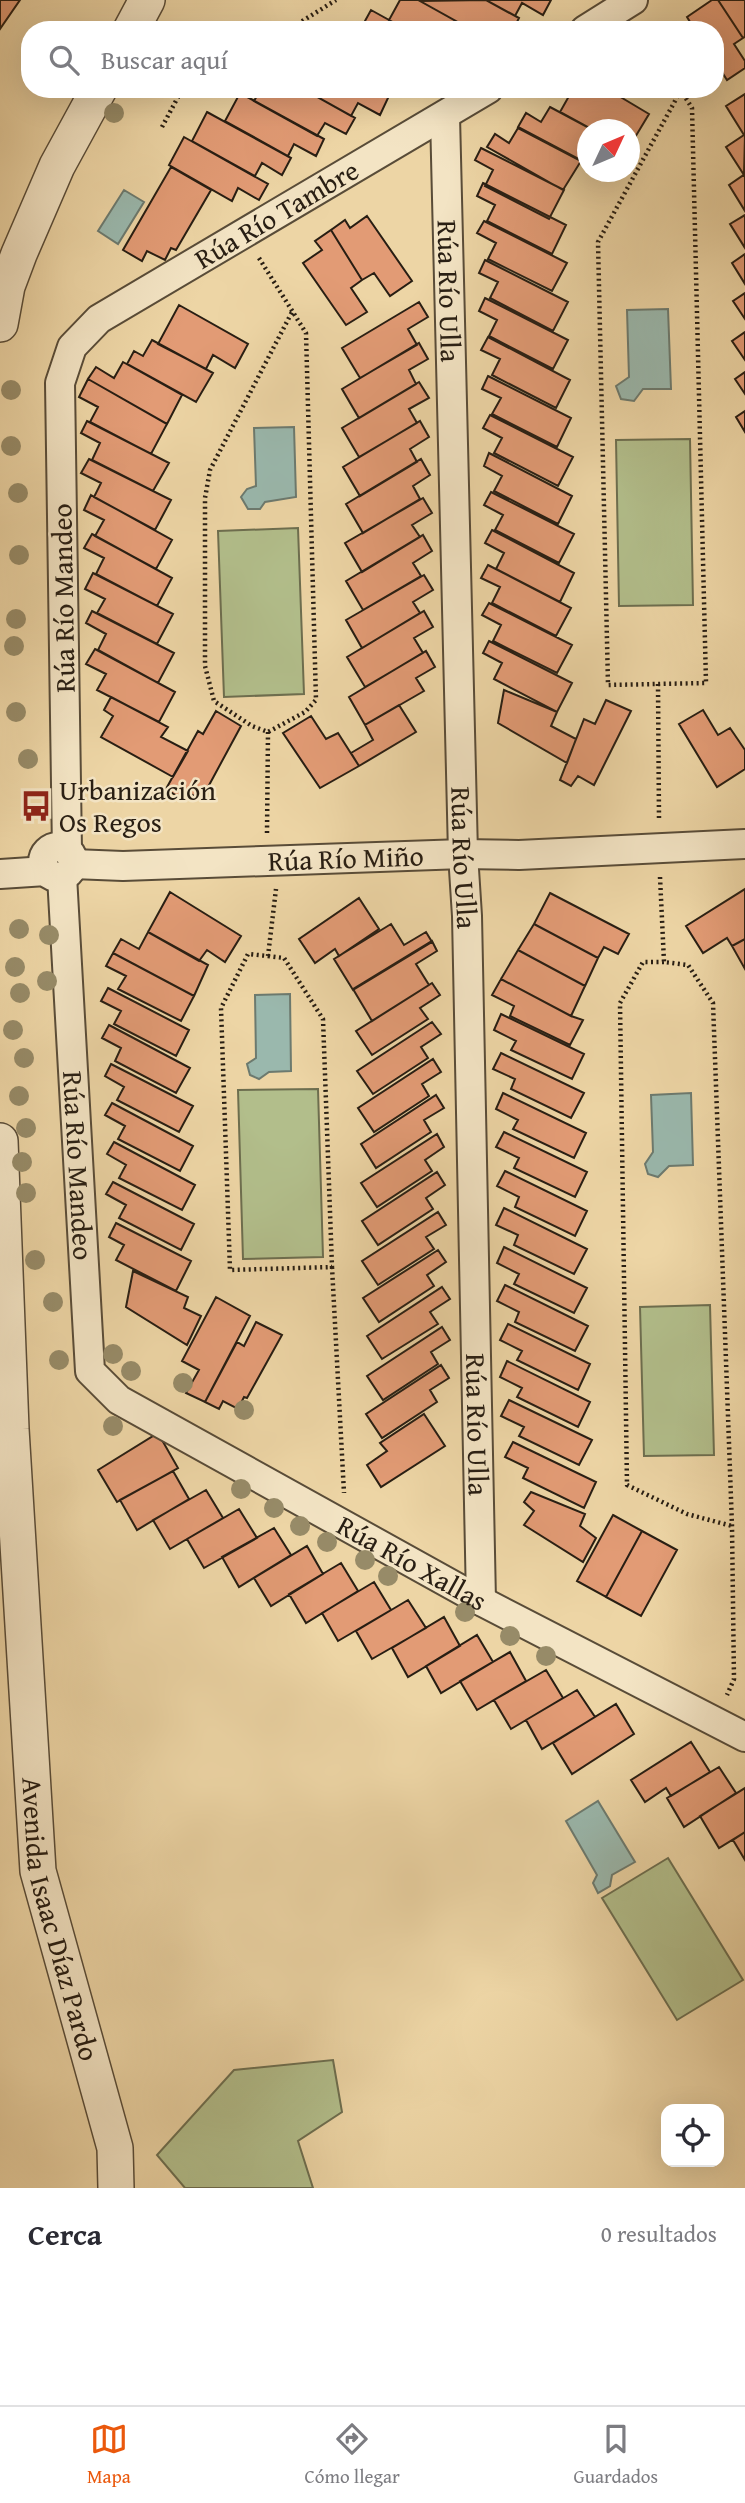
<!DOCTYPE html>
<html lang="es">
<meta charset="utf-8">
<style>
body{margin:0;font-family:"Gentium Book Plus",serif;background:#f2f2f3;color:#2b2b33}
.controls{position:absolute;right:21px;bottom:21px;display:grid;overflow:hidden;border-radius:14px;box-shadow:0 7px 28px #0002}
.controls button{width:63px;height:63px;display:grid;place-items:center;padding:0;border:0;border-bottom:2px solid #e1e1e2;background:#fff;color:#2b2b33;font:35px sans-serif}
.compass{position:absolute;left:577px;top:119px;width:63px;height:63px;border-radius:50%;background:#fff;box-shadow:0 7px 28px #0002;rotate:46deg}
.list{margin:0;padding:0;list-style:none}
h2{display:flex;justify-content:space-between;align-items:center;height:91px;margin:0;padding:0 28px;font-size:30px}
h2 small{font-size:23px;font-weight:400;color:#7c7c81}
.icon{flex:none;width:38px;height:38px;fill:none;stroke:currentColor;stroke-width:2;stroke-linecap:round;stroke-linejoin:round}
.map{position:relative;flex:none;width:745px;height:2188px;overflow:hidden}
.search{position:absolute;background:#fff;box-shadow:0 7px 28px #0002;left:21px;right:21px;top:21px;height:77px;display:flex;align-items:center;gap:18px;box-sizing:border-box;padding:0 24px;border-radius:28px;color:#7c7c81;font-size:26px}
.sheet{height:217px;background:#fff}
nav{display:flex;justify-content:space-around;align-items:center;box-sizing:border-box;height:98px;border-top:2px solid #e1e1e2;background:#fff;font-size:19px;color:#7c7c81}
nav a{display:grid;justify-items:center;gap:4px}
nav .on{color:#ea580c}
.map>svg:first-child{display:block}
.green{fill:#b2be8b;stroke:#6d6e4f;stroke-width:2}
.water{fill:#9ab8ad;stroke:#6c7a6f;stroke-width:2}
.building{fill:#e29b75;stroke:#281e13;stroke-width:2}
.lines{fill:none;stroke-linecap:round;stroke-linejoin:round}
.minor-casing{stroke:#594c38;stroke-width:32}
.tertiary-casing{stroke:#594c38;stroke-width:38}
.path{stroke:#281e13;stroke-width:4.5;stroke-dasharray:2 3.5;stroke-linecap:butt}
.minor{stroke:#f3e4c4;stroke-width:28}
.tertiary{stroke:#f3e4c4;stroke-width:35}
.tree{fill:#978b68}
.labels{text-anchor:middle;stroke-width:5;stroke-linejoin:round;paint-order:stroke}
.street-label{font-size:28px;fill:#281e13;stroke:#f3e4c4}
.poi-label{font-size:28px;fill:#281e13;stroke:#f3e4c4;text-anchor:start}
</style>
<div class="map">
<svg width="745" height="2188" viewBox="0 0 745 2188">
<rect width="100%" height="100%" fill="#edd5a5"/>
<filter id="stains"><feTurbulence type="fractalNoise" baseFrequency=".00286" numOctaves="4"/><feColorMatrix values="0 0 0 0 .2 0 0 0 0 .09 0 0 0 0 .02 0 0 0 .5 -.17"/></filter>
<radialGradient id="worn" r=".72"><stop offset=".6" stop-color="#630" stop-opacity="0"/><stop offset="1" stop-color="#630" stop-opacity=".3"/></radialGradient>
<path class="green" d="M690,439L693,605L619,606L616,440Z
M298,528L304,694L224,697L218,531Z
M318,1089L323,1257L243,1259L238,1090Z
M710,1305L714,1455L644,1456L640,1307Z
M668,1858L743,1980L677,2020L602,1898Z
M333,2060L342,2112L298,2141L313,2188H185L157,2155L234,2070Z"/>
<path class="water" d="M124,190L144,202L118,244L98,231Z
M668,309L671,389H643L634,401L621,399L616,386L629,377L627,310Z
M294,427L296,497L265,502L260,509H248L241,497L247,489L256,486L254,428Z
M290,994L291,1071L269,1072L259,1079L250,1075L247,1064L256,1058L255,995Z
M691,1093L693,1165L669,1166L658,1177L648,1174L645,1164L653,1152L651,1095Z
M598,1801L635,1862L612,1875L610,1886L598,1893L593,1883L597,1875L566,1821Z"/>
<path class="building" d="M0,0H20L0,29Z
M400,0H418L472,30H407L389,20Z
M486,0L519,18L513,30H502L489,23L486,30H472L420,1Z
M486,0H551L543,15L522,3L515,16Z
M712,0H718L743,38L734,44L745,61V68L727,80L715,61V30H695L687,17Z
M718,0H745V37L743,38Z
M371,10L407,30H360Z
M261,89H303L355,118L346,134L325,123L317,136L254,101Z
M303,89H372L388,98L380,115L358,103L351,116Z
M573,89H607L649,114L634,139L630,137V130L614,127L613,130H593L560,112Z
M240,93L324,139L316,156L294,144L288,156L225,121Z
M745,94V135H744L726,106Z
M550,107L593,130H588V164L518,127L526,113L541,122Z
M207,112L291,158L282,175L262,163L255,176L192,141Z
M518,128L581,161L563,190L487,147L495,134L509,143Z
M744,135H745L744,175L726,147Z
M184,137L268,184L259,200L238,188L232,201L169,165Z
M481,148L564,190L549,219L485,186L493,170L475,160Z
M171,167L211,190L176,250L171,248L165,260L147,251L142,261L123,250Z
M745,174V211L729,185Z
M483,183L566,225L552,254L487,221L495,205L477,196Z
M745,215V248L730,224Z
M367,216L412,281L390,296L374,273L362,280L331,230L345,220L350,228Z
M484,221L567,263L552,291L488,259L496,243L477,233Z
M331,230L362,280L351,288L367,312L346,325L303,263L322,250L315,241Z
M745,254V284L732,263Z
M485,260L568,302L553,331L490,298L498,282L479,273Z
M745,293V319L733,301Z
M485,298L568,340L553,369L489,336L497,320L479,311Z
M419,302L428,317L408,329L417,345L360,378L342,348Z
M179,305L248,344L235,368L213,355L206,369L158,344Z
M745,332V360L732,341Z
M488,337L570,380L556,408L492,375L500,359L481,350Z
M152,340L213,373L196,402L127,364L134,351L143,356Z
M419,343L428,359L409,370L416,384L359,418L342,389Z
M123,362L182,395L167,424L88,379L96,367L114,378Z
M745,372V394L735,379Z
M488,376L571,418L557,447L492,414L501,398L482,389Z
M88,379L167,424L151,454L90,422L98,407L79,397Z
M419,382L429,398L409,409L417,423L359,457L342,428Z
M745,411V432L736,417Z
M490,415L573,457L558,486L494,453L502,438L483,428Z
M87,421L169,463L153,491L92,460L100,443L81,433Z
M420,421L429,437L410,449L417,462L360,496L343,467Z
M489,453L572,496L558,524L494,491L502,476L484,466Z
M89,459L171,500L155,530L94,497L101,483L81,473Z
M421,459L430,475L413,486L420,499L363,533L346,504Z
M491,492L574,534L559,563L495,530L503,515L484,505Z
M91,495L172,540L156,569L95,536L104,520L84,510Z
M423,498L432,513L412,525L420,537L362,572L345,543Z
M492,530L574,573L560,602L496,569L504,553L485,543Z
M92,534L172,578L157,606L96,574L104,558L84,548Z
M423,535L432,551L413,563L421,576L363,610L346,581Z
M488,565L571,608L556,636L492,603L500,587L481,578Z
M93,573L173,614L157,644L97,613L105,599L85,589Z
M424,575L433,590L413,602L420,613L362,648L346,620Z
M489,603L572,645L557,673L493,641L501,625L482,615Z
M92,611L174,653L158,683L98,650L106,634L86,623Z
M424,611L433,627L414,638L423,653L365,687L347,657Z
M489,641L572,683L557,712L494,679L502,663L483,653Z
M95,649L175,692L159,722L97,690L106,674L86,664Z
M426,651L435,667L416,678L424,691L365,725L349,697Z
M504,690L557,712L551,726L576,739L567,763L498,723Z
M111,697L168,727L161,737L188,751L173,777L101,737L113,716L104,710Z
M606,700L631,711L594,785L578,776L571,786L560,780L584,719L595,724Z
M399,705L416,732L359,766L351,753L373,740L365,725Z
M703,710L718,735L730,728L745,750V769L717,787L679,724Z
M216,711L241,726L201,800L184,790L180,798L166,789L198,731L203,734Z
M311,716L326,739L338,733L359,766L320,788L283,733Z
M745,889V939L732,946L727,938L703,953L686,926Z
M170,892L241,936L225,962L207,950L199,961L148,932Z
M550,893L629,934L618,954L604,947L598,958L534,924Z
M359,898L379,929L339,956L335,949L315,963L299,939Z
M391,924L404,945L426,932L432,942L353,990L334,959Z
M534,924L598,958L585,986L518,950Z
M148,932L208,965L194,996L113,953L121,939L139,949Z
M745,939V969L732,946Z
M432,941L437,951L416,964L429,985L372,1021L353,989Z
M518,950L585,986L571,1016L501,979Z
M113,953L194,996L181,1021L118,989L126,976L106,966Z
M501,979L571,1016L583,1020L570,1045L510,1016L514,1006L492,995Z
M432,983L440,995L420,1008L428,1019L372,1055L356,1031Z
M108,988L189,1030L176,1056L114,1024L121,1011L101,1001Z
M501,1014L584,1054L572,1079L511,1050L516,1041L494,1030Z
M432,1022L441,1034L421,1047L428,1058L373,1094L357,1071Z
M109,1025L190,1068L176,1093L115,1061L121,1048L102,1038Z
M501,1053L584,1093L571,1118L511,1089L515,1079L493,1069Z
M433,1059L441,1072L422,1084L429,1096L374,1132L358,1108Z
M111,1064L193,1106L179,1132L117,1100L124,1087L105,1076Z
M503,1093L586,1133L574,1158L513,1129L518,1120L496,1109Z
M436,1095L444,1108L424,1120L431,1132L376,1168L361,1144Z
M112,1103L193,1146L180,1171L118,1139L125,1126L105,1115Z
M504,1132L587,1172L575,1197L514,1168L519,1158L496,1147Z
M437,1134L444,1147L425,1160L432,1171L377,1207L361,1183Z
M114,1142L195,1185L182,1210L119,1178L126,1165L107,1154Z
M505,1171L587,1211L575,1236L515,1207L519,1197L497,1186Z
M437,1172L445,1185L426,1198L433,1209L378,1245L362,1221Z
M113,1182L194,1224L181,1250L119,1218L126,1205L106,1194Z
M504,1208L587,1249L574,1274L514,1245L518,1235L496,1225Z
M438,1212L446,1225L426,1237L434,1249L378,1285L362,1261Z
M116,1223L191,1261L176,1291L116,1260L124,1245L109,1237Z
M504,1247L587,1288L574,1313L514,1284L519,1274L497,1263Z
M438,1250L446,1262L427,1275L434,1286L379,1322L363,1298Z
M133,1271L188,1297L184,1308L201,1316L187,1345L126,1307Z
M505,1285L588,1326L575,1351L515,1322L519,1312L497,1301Z
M442,1287L450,1299L430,1312L438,1324L382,1359L367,1336Z
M216,1297L250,1316L205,1402L186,1393L199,1370L182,1361Z
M256,1322L282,1335L247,1398L244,1397L238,1409L223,1401L219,1409L205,1402L237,1342L244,1346Z
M508,1324L590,1364L578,1390L517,1360L522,1351L500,1340Z
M442,1327L450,1340L431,1352L438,1364L383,1400L367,1376Z
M507,1361L590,1402L578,1427L517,1397L522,1388L500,1377Z
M441,1365L449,1378L430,1390L437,1402L382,1438L366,1414Z
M509,1400L592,1440L579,1465L519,1436L524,1427L501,1416Z
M424,1414L445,1446L381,1487L367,1465L387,1451L380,1443Z
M158,1433L178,1468L117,1502L98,1470Z
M513,1442L596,1482L584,1508L523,1478L528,1468L505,1457Z
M173,1471L189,1499L137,1530L120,1500Z
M206,1490L223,1518L170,1549L153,1520Z
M531,1492L585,1514L580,1526L596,1538L583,1562L524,1525L534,1511L524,1502Z
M239,1509L257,1538L204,1568L187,1539Z
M613,1515L642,1531L606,1597L577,1581Z
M274,1528L291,1555L239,1587L222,1557Z
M642,1531L677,1550L641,1616L606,1597Z
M307,1546L323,1574L271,1606L254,1578Z
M341,1563L358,1591L306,1623L289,1594Z
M374,1582L391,1610L338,1641L322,1613Z
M408,1600L426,1628L372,1659L356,1631Z
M444,1617L460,1646L408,1677L392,1648Z
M477,1635L493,1662L441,1693L426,1666Z
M510,1652L526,1681L477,1710L460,1681Z
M546,1670L563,1698L511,1729L494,1700Z
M577,1690L595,1717L542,1749L526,1720Z
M616,1704L634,1734L572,1774L553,1743Z
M691,1742L710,1772L671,1796L666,1788L645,1802L631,1780Z
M719,1767L736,1793L684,1827L667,1798Z
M745,1788V1832L719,1848L700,1816Z
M745,1832V1860L733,1840Z"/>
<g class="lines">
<defs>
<g id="minor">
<path d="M585,30L633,0"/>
<path id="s1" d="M445,116L463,854L467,916L481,1601"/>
<circle cx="58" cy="862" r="15"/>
<path id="s2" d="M67,851L60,383L72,347L99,319L488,89"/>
<path id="s3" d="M73,864L123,866L463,854L519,855L745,844"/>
<path d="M0,874L46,871"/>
<path id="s4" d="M62,876L90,1371L119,1400L481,1601L745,1737"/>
</g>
<g id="tertiary">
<path d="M131,30L147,0"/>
<path d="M0,324L7,286L19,254L57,166L99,89"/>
<path id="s5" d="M0,1141L11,1429L38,1871L115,2148L116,2188"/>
</g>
</defs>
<use href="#minor" class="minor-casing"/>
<use href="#tertiary" class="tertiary-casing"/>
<path class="path" d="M288,30L336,0
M680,89L692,108L706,683L608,685L598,242L681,90
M162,127L178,97L191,89
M259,258L306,333L316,700L305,712L268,732L252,726L214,701L205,666V498L210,470L292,312
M658,684L659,820
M267,833L268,732
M660,877L664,962L688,965L713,1003L732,1526L734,1679L727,1695
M268,956L284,958L323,1019L332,1267L230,1270L221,1008L248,954L268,956L276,889
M664,962H643L620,1003L627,1485L687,1514L732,1526
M332,1267L344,1493"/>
<use href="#minor" class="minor"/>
<use href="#tertiary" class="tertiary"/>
</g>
<g class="tree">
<circle cx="114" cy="113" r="10"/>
<circle cx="11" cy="390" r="10"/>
<circle cx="11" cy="446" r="10"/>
<circle cx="18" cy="493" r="10"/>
<circle cx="19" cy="555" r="10"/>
<circle cx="16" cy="619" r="10"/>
<circle cx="14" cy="646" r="10"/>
<circle cx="16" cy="712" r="10"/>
<circle cx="28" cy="759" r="10"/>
<circle cx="19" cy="929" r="10"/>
<circle cx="49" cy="935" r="10"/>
<circle cx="15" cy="967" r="10"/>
<circle cx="47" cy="981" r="10"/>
<circle cx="20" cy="993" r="10"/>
<circle cx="13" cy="1030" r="10"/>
<circle cx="24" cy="1058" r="10"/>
<circle cx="19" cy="1096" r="10"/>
<circle cx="26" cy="1128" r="10"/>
<circle cx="22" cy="1162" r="10"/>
<circle cx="26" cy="1193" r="10"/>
<circle cx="35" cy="1260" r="10"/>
<circle cx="53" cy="1302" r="10"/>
<circle cx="113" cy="1354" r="10"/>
<circle cx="59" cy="1360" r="10"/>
<circle cx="131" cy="1371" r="10"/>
<circle cx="183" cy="1383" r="10"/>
<circle cx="244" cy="1410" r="10"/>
<circle cx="113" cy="1426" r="10"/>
<circle cx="241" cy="1489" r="10"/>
<circle cx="274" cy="1508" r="10"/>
<circle cx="300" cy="1526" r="10"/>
<circle cx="327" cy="1542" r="10"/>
<circle cx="365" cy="1560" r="10"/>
<circle cx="388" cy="1576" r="10"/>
<circle cx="465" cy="1612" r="10"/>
<circle cx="510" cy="1636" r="10"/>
<circle cx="546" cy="1656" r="10"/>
</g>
<defs>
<symbol id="bus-bare" viewBox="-9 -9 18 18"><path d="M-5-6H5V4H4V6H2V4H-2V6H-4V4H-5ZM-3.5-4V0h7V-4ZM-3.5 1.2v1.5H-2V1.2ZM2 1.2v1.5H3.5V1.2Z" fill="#8f2418" stroke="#f3e4c4" stroke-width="2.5" paint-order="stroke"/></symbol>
</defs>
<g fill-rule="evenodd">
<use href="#bus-bare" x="14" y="784" width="44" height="44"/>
</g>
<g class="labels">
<g class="street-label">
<text dy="10" stroke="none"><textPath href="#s2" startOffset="751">Rúa Río Tambre</textPath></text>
<text dy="10" stroke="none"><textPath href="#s1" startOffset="175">Rúa Río Ulla</textPath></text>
<text transform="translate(63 598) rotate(-91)" y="10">Rúa Río Mandeo</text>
<text dy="10" stroke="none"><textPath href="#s3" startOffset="273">Rúa Río Miño</textPath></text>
<text dy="10" stroke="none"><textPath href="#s1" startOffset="742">Rúa Río Ulla</textPath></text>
<text dy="10" stroke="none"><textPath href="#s4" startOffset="290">Rúa Río Mandeo</textPath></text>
<text dy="10" stroke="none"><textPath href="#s1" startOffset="1309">Rúa Río Ulla</textPath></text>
<text dy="10" stroke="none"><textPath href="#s4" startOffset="872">Rúa Río Xallas</textPath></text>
<text dy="10" stroke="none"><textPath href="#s5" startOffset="782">Avenida Isaac Díaz Pardo</textPath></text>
</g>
<g class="poi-label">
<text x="59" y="800">Urbanización<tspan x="59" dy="32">Os Regos</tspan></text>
</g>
</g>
<rect width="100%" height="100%" filter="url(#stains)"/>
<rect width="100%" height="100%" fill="url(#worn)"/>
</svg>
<div class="controls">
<button><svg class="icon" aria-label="locate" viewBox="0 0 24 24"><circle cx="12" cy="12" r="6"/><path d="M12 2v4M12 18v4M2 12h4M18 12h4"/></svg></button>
</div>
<svg class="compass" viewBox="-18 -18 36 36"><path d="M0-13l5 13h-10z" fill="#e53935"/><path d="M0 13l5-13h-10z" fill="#7c7c81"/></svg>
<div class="search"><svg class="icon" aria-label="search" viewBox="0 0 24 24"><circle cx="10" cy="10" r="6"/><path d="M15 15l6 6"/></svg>Buscar aquí</div>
</div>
<section class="sheet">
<h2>Cerca<small>0 resultados</small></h2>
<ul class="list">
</ul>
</section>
<nav>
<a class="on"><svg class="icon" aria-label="map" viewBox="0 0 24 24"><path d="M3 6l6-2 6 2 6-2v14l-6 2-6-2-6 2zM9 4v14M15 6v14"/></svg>Mapa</a>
<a><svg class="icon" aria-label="directions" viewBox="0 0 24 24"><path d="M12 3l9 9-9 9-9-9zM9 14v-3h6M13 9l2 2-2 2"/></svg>Cómo llegar</a>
<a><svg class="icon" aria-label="saved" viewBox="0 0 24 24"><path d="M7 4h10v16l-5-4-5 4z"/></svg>Guardados</a>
</nav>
